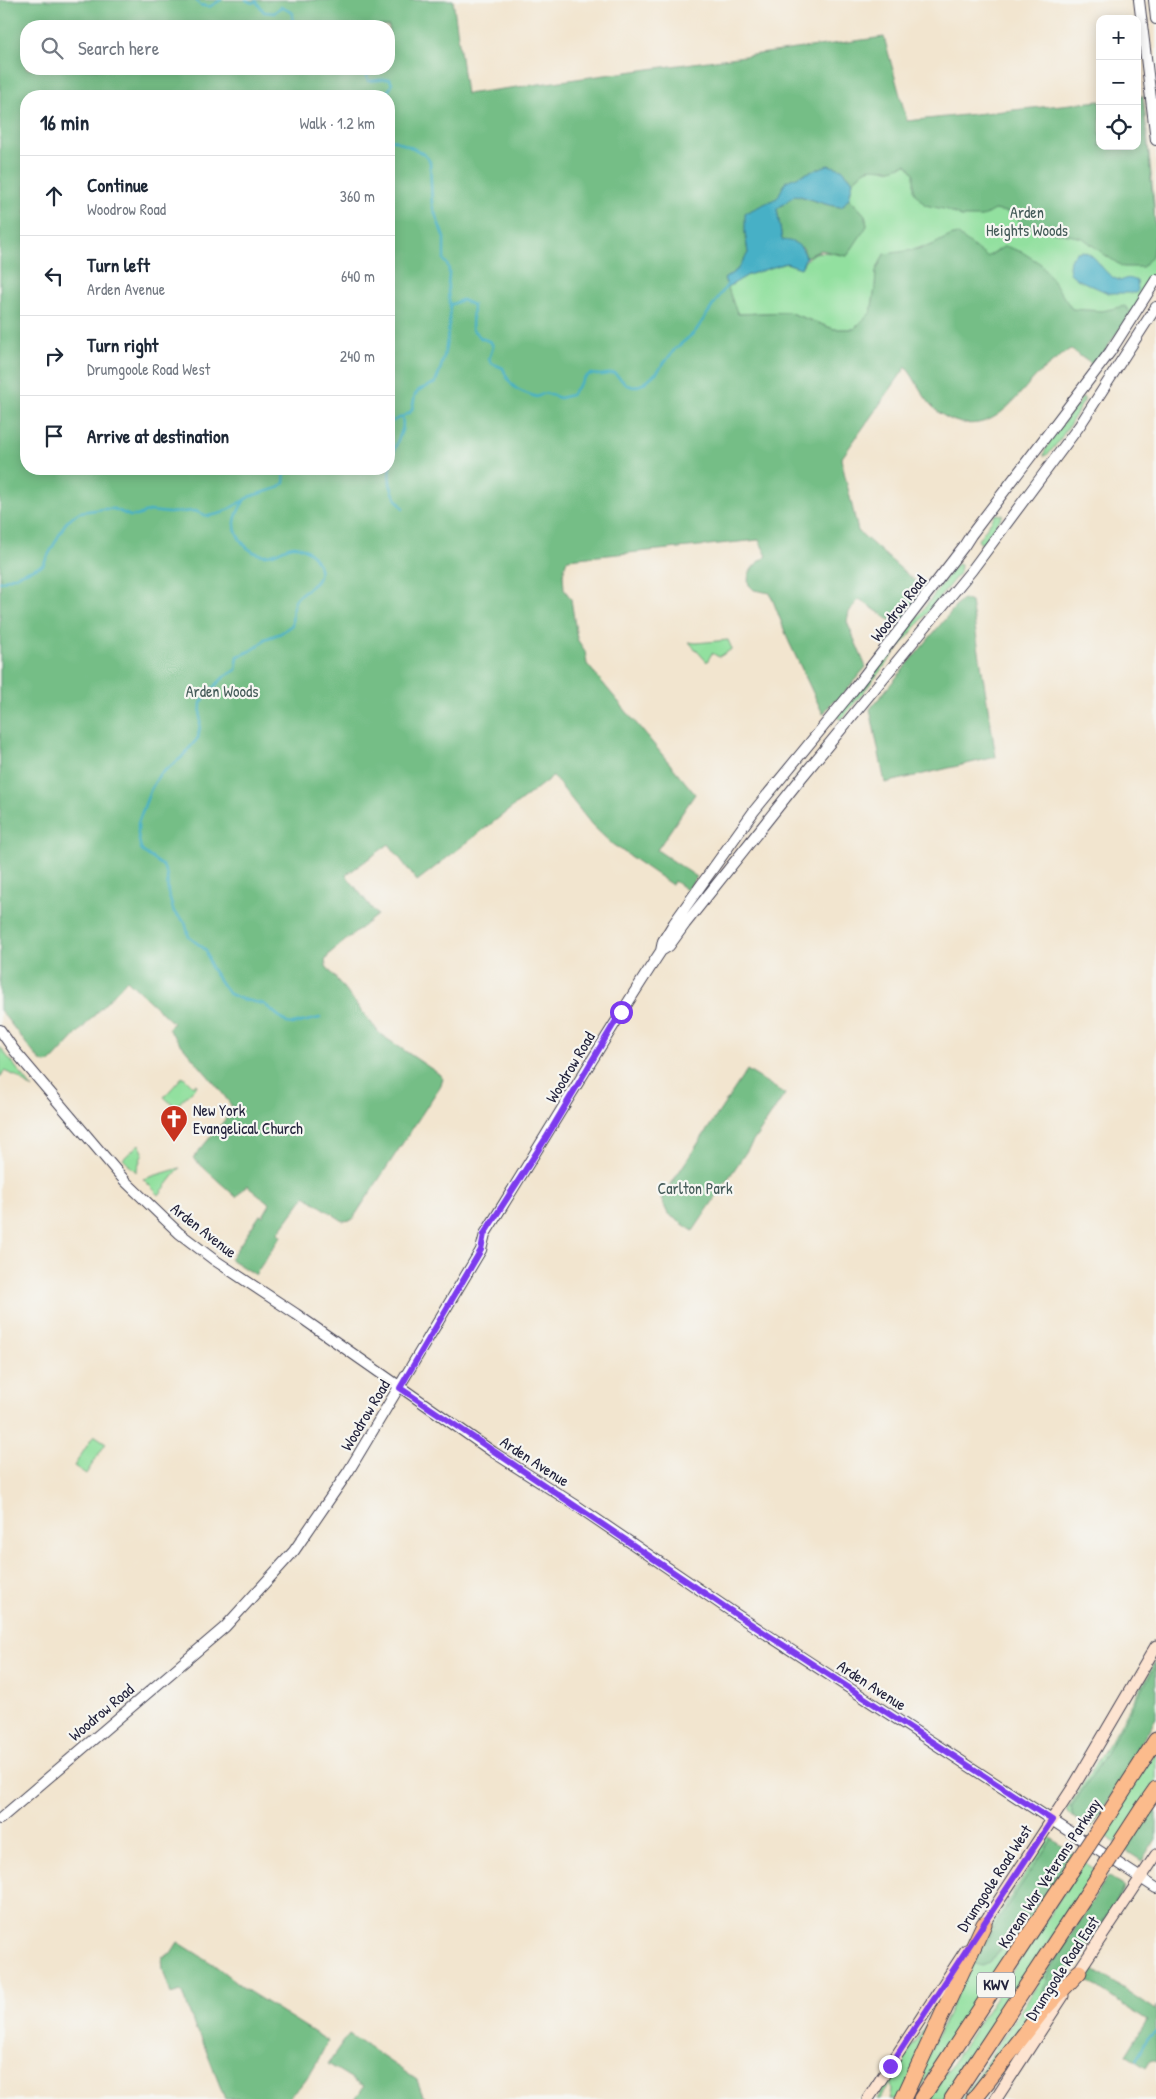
<!DOCTYPE html>
<meta charset="utf-8">
<style>
body{margin:0;font-family:"Patrick Hand",sans-serif;background:#f2f2f3;color:#1f2937}
.controls{position:absolute;right:15px;top:15px;display:grid;overflow:hidden;border-radius:10px;box-shadow:0 2px 12px #0003}
.controls button{width:45px;height:45px;display:grid;place-items:center;padding:0;border:0;border-bottom:1px solid #e0e1e3;background:#fff;color:#1f2937;font:25px sans-serif}
.stop{position:absolute;width:15px;height:15px;margin:-11px;border:4px solid #7c3aed;border-radius:50%;background:#fff}
.stop.end{background:#7c3aed;border-color:#fff;box-shadow:0 1px 5px #0008}
.list{margin:0;padding:0;list-style:none}
h2{display:flex;justify-content:space-between;align-items:center;height:65px;margin:0;padding:0 20px;font-size:21px}
h2 small{font-size:16px;font-weight:400;color:#747a83}
.list li{display:grid;grid-template-columns:32px 1fr auto;gap:15px;align-items:center;box-sizing:border-box;height:80px;padding:0 20px;border-top:1px solid #e0e1e3}
.list b{display:block;font-size:19px;white-space:nowrap}
.list p{margin:0;font-size:16px;white-space:nowrap;color:#747a83}
.list em{font-size:16px;font-style:normal;color:#747a83}
.icon{flex:none;width:28px;height:28px;fill:none;stroke:currentColor;stroke-width:2;stroke-linecap:round;stroke-linejoin:round}
.map{position:relative;flex:none;width:1156px;height:2099px;overflow:hidden}
.search{position:absolute;background:#fff;box-shadow:0 2px 12px #0003;left:20px;top:20px;width:375px;height:55px;display:flex;align-items:center;gap:12px;box-sizing:border-box;padding:0 18px;border-radius:20px;color:#747a83;font-size:19px}
.panel{position:absolute;background:#fff;box-shadow:0 2px 12px #0003;left:20px;top:90px;width:375px;height:385px;border-radius:20px}
.map>svg:first-child{display:block}
.green{fill:#92e09f;stroke:#5a816d}
.forest{fill:#75be86;stroke:#4c7060;fill-rule:evenodd}
.water{fill:#47b0c6;stroke:#346980}
.lines{fill:none;stroke-linecap:round;stroke-linejoin:round}
.stream{stroke:#47b0c6;stroke-width:2.5}
.tertiary-casing{stroke:#413f51;stroke-width:12}
.secondary-casing{stroke:#413f51;stroke-width:13}
.motorway-casing{stroke:#413f51;stroke-width:17}
.tertiary{stroke:#fff;stroke-width:10}
.secondary{stroke:#fde4d1;stroke-width:11}
.motorway{stroke:#fbbb8c;stroke-width:15}
.motorway-bridge-casing{stroke:#413f51;stroke-width:17;stroke-linecap:butt}
.motorway-bridge{stroke:#fbbb8c;stroke-width:15}
.route{stroke:#7c3aed;stroke-width:6}
.labels{text-anchor:middle;stroke-width:4.5;stroke-linejoin:round;paint-order:stroke}
.shield{fill:#f6f6f2;stroke:#626272;stroke-width:1}
.shield-label{font-size:15px;font-weight:bold;fill:#22223b}
.park-label{font-size:16px;fill:#445b59;stroke:#f6f6f2}
.street-label{font-size:16px;fill:#22223b;stroke:#f6f6f2}
.poi-label{font-size:16px;fill:#22223b;stroke:#f6f6f2;text-anchor:start}
</style>
<div class="map">
<svg width="1156" height="2099" viewBox="0 0 1156 2099">
<rect width="100%" height="100%" fill="#f6f6f2"/>
<filter id="ink" filterUnits="userSpaceOnUse"><feTurbulence type="fractalNoise" baseFrequency=".02" numOctaves="2"/><feDisplacementMap in="SourceGraphic" scale="10" xChannelSelector="R" yChannelSelector="G"/><feConvolveMatrix kernelMatrix="1 2 1 2 8 2 1 2 1" color-interpolation-filters="sRGB"/></filter>
<filter id="wash" filterUnits="userSpaceOnUse"><feTurbulence type="fractalNoise" baseFrequency=".0096" numOctaves="4" result="noise"/><feDisplacementMap in="SourceGraphic" scale="20" xChannelSelector="R" yChannelSelector="G"/><feGaussianBlur stdDeviation="1.12" result="paint"/><feColorMatrix in="noise" values="0 0 0 0 0 0 0 0 0 0 0 0 0 0 0 0 0 1.4 0 .05"/><feComposite in="paint" operator="in"/></filter>
<g filter="url(#wash)">
<rect width="100%" height="100%" fill="#f2e5cf"/>
<path class="green" d="M1143,96L1154,203L1156,258L1154,274L1151,283L1131,313L939,339L925,246L915,249L876,271L875,289L871,312L854,329H834L788,312L738,314L731,301L728,287L748,275L786,263L801,268C812,245 826,253 847,256L867,225L865,215L849,198L853,181L865,170L876,167L887,170L907,164L914,173L1100,101V146H1137V97Z
M1082,398H1084V401C1077,412 1053,455 1044,456C1043,446 1074,410 1082,398Z
M996,514L1003,515L986,540L981,544L978,540Z
M958,564L961,565L960,572L841,720L837,717L899,643L955,566Z
M728,640L732,649L719,657L712,653L707,662L689,642L696,643Z
M0,1047L33,1089L16,1076L4,1071L0,1078Z
M183,1076L193,1086L196,1084L197,1086L173,1109L174,1106L164,1097Z
M139,1144L143,1152L136,1172L123,1159Z
M180,1168L159,1195L143,1179Z
M94,1435L106,1443L86,1474L74,1466Z
M1156,1661L1154,1670L1101,1762L1071,1807L1073,1817L1066,1811L1116,1732Z
M1156,1752V1783L1116,1843L1102,1834Z
M1049,1837L1052,1839L1007,1906L990,1963L1010,1935L1024,1922L1032,1908L1043,1898L912,2099H907L988,1931Z
M1084,1862L1096,1870L946,2099H929Z
M1123,1889L1125,1890C1080,1964 1024,2031 971,2099H962L1071,1934L1047,1976L1040,2005L1090,1941Z
M948,1991L901,2099H890L892,2091L891,2083L880,2099H877Z"/>
<path class="forest" d="M0,0H453L466,94L884,37L907,121L1100,101V146H1137V97L1143,96L1156,232L1152,256L1143,267H1123L1105,255L1083,238L1024,226L1013,213L994,210L982,217H961L948,210L925,205L914,192V173L907,164C900,166 892,170 886,169C865,168 869,166 853,181L842,169L777,198L745,232L748,253L738,269L724,279C730,290 732,303 738,314L788,312L834,329H854L871,312L875,289L876,271L884,254C900,252 917,250 932,245C941,241 947,236 957,234L987,257L1005,246L1022,252L1041,264L1072,309L1102,311L1125,306L1131,313L1094,366L1070,349C1059,357 1048,366 1037,375C1024,388 1012,406 996,416C974,430 948,424 931,405C921,394 915,378 906,367L841,459L858,531L925,590L900,627L859,599L849,612L847,622L866,667L837,701L834,700L823,714L789,642L770,593L754,590L749,585C745,571 757,563 767,556L759,540L568,559L566,562L563,574L564,589L571,599L577,639L585,651L587,664L695,794L657,850L697,877L687,890L674,881L672,885L612,844L592,825L553,776L417,881L389,844L346,875L377,915L330,953L325,961L326,966L380,1034L439,1074L443,1079L441,1085L352,1220L343,1221L305,1196L278,1233L281,1236L255,1275L230,1259L260,1215L263,1216L270,1204L247,1185L236,1197L193,1158L228,1116L230,1118L233,1114L231,1111V1105L220,1090L168,1029L173,1023L127,980L51,1062L45,1063L39,1060L0,1010ZM26,26H389V69H26ZM26,96H389V469H26Z
M794,195C811,198 825,206 841,207L849,198L865,215L867,226L847,256L821,250L806,257L803,248L782,241L777,209Z
M964,599L971,602L996,757L885,783L870,709L961,600Z
M747,1070L785,1094L693,1231L668,1214L661,1199Z
M1156,1665V1718L1134,1754L1129,1767L1091,1829L1073,1817L1071,1807L1101,1762Z
M1156,1805V1839L1142,1861L1125,1850Z
M1052,1839L1074,1854L1043,1898L1032,1908L1024,1922L1010,1935L990,1963L982,1966L973,1963L1007,1906Z
M1108,1876L1125,1887L1090,1941L1039,2006L1047,1976L1054,1962Z
M178,1942L213,1964L245,1989L328,2041C317,2062 306,2085 286,2099H225L200,2035L196,2031L183,1993L180,1991L171,1994L163,1970L162,1957L171,1953Z
M1093,1968L1155,2010L1156,2006V2062L1151,2060L1146,2068L1126,2055L1147,2021L1086,1980Z
M349,2034L417,2080L423,2096L428,2099H355L364,2086L328,2064Z"/>
<path class="water" d="M828,165L842,169L853,181L849,198L842,207C825,206 811,198 795,195L777,209L782,240C795,241 802,245 806,257L801,268L786,263L748,275L728,287L724,279L738,269L748,253L745,232V213L777,198L786,181Z
M1083,251C1100,256 1101,275 1121,281C1127,277 1130,278 1137,281L1138,290L1136,293H1108L1077,279L1070,273L1069,267L1070,260L1077,252Z"/>
<g class="lines">
<path class="stream" d="M196,0L200,5L209,7L221,0
M246,0L252,3L256,1L264,12L274,13L281,7L293,13L292,26
M368,69L367,76L368,81L390,79L392,85L389,90L379,96
M389,138C401,144 425,150 430,162L432,205L444,238V260C453,270 447,278 448,290C448,296 450,303 450,309C449,334 445,361 435,383L419,390L415,395L412,410L409,413L389,423
M450,305L462,300L473,305L472,329L481,338L491,342L493,347L489,359L491,363L503,368C510,388 517,391 537,397L545,393L560,398L571,395L585,377L590,374L601,375L614,373L627,385L634,387L643,384L657,372L675,349L695,332L727,285
M402,417C404,427 402,431 398,440C388,467 383,485 403,508
M244,501C240,507 236,514 235,522C234,537 248,553 263,555C281,557 289,536 309,552C313,555 316,559 318,564C325,586 305,586 296,599C291,607 293,617 292,625L281,633L265,639C261,646 246,654 238,656L236,670L224,677L207,694L201,703L200,725L198,738L181,758L159,775L150,791L138,823V835L140,845L142,851L163,866L167,875L168,893L174,912L185,922L189,937L206,950L211,968L228,993L241,999L264,1004L287,1023L293,1024L320,1018
M0,582L43,565L65,524L72,517L80,512L103,509H114L130,516H137L149,511L169,513L195,511L207,516L214,515L222,513L251,496L278,488L284,483L285,469
M1136,2060L1147,2039L1156,2031"/>
</g>
</g>
<g filter="url(#ink)">
<g class="lines">
<defs>
<path id="tertiary" d="M1139,0L1156,140
M1154,0L1156,19
M661,951L663,941L674,923L754,811L850,694L964,546L971,535L1110,352L1156,280
M0,1030L14,1050L125,1181L179,1233L213,1259L296,1314L493,1452L574,1504L734,1613L1156,1888
M0,1819L225,1627L294,1551L348,1472L481,1250L485,1234C544,1140 600,1044 661,951L669,946L685,924L802,777L972,570L1080,425L1156,307"/>
<path id="secondary" d="M979,1931L1074,1786L1156,1646
M1074,1978L1156,1855
M868,2099L966,1950
M996,2099L1063,1996"/>
<path id="motorway" d="M1142,1809L1156,1789
M1110,1812L1156,1740
M903,2099L984,1924
M921,2099L1071,1871
M952,2099L1083,1900
M974,2099L1044,2009L1079,1972"/>
</defs>
<use href="#tertiary" class="tertiary-casing"/>
<use href="#secondary" class="secondary-casing"/>
<use href="#motorway" class="motorway-casing"/>
<use href="#tertiary" class="tertiary"/>
<use href="#secondary" class="secondary"/>
<use href="#motorway" class="motorway"/>
<defs>
<path id="motorway-bridge" d="M1071,1871L1110,1812
M1083,1900L1142,1809"/>
</defs>
<use href="#motorway-bridge" class="motorway-bridge-casing"/>
<use href="#motorway-bridge" class="motorway-bridge"/>
</g>
</g>
<g class="lines" filter="url(#ink)">
<path class="route" d="M621,1012L546,1138L484,1234L481,1250L400,1388L734,1613L1052,1820L890,2066"/>
</g>
<defs>
<symbol id="church-pin" viewBox="-11 -11 22 30"><path d="M0 17L-7.5 6A9.5 9.5 0 1 1 7.5 6Z" fill="#c8321e" stroke="#f6f6f2"/><path d="M-1.2-6h2.4v3.5h3.3v2.4h-3.3V6h-2.4V-.1h-3.3v-2.4h3.3Z" fill="#fff"/></symbol>
</defs>
<g fill-rule="evenodd">
<use href="#church-pin" x="158" y="1103" width="32" height="43"/>
</g>
<g class="labels">
<rect class="shield" x="977" y="1972.5" width="38" height="25" rx="4"/>
<g class="shield-label">
<text x="996" y="1990">KWV</text>
</g>
<g class="park-label">
<text x="1027" y="218">Arden<tspan x="1027" dy="18">Heights Woods</tspan></text>
<text x="222" y="697">Arden Woods</text>
<text x="695" y="1194">Carlton Park</text>
</g>
<g class="street-label">
<text transform="translate(898 608) rotate(-52)" y="6">Woodrow Road</text>
<text transform="translate(570 1067) rotate(-59)" y="6">Woodrow Road</text>
<text transform="translate(204 1230) rotate(38)" y="6">Arden Avenue</text>
<text transform="translate(365 1415) rotate(-59)" y="6">Woodrow Road</text>
<text transform="translate(535 1461) rotate(33)" y="6">Arden Avenue</text>
<text transform="translate(872 1685) rotate(33)" y="6">Arden Avenue</text>
<text transform="translate(101 1712) rotate(-40)" y="6">Woodrow Road</text>
<text transform="translate(1049 1873) rotate(-57)" y="6">Korean War Veterans Parkway</text>
<text transform="translate(994 1878) rotate(-57)" y="6">Drumgoole Road West</text>
<text transform="translate(1062 1968) rotate(-57)" y="6">Drumgoole Road East</text>
</g>
<g class="poi-label">
<text x="193" y="1116">New York<tspan x="193" dy="18">Evangelical Church</tspan></text>
</g>
</g>
</svg>
<div class="controls">
<button>+</button>
<button>−</button>
<button><svg class="icon" aria-label="locate" viewBox="0 0 24 24"><circle cx="12" cy="12" r="6"/><path d="M12 2v4M12 18v4M2 12h4M18 12h4"/></svg></button>
</div>
<div class="stop" style="left:621px;top:1012px"></div>
<div class="stop end" style="left:890px;top:2066px"></div>
<div class="search"><svg class="icon" aria-label="search" viewBox="0 0 24 24"><circle cx="10" cy="10" r="6"/><path d="M15 15l6 6"/></svg>Search here</div>
<section class="panel">
<h2>16 min<small>Walk · 1.2 km</small></h2>
<ul class="list">
<li><svg class="icon" aria-label="ahead" viewBox="0 0 24 24"><path d="M12 20V5M6 11l6-6 6 6"/></svg><div><b>Continue</b><p>Woodrow Road</p></div><em>360 m</em></li>
<li><svg class="icon" aria-label="left" viewBox="0 0 24 24"><path d="M17 20v-9H6M10 6l-5 5 5 5"/></svg><div><b>Turn left</b><p>Arden Avenue</p></div><em>640 m</em></li>
<li><svg class="icon" aria-label="right" viewBox="0 0 24 24"><path d="M7 20v-9h11M14 6l5 5-5 5"/></svg><div><b>Turn right</b><p>Drumgoole Road West</p></div><em>240 m</em></li>
<li><svg class="icon" aria-label="arrive" viewBox="0 0 24 24"><path d="M6 21V4h12l-3 4 3 4H6"/></svg><div><b>Arrive at destination</b></div></li>
</ul>
</section>
</div>
